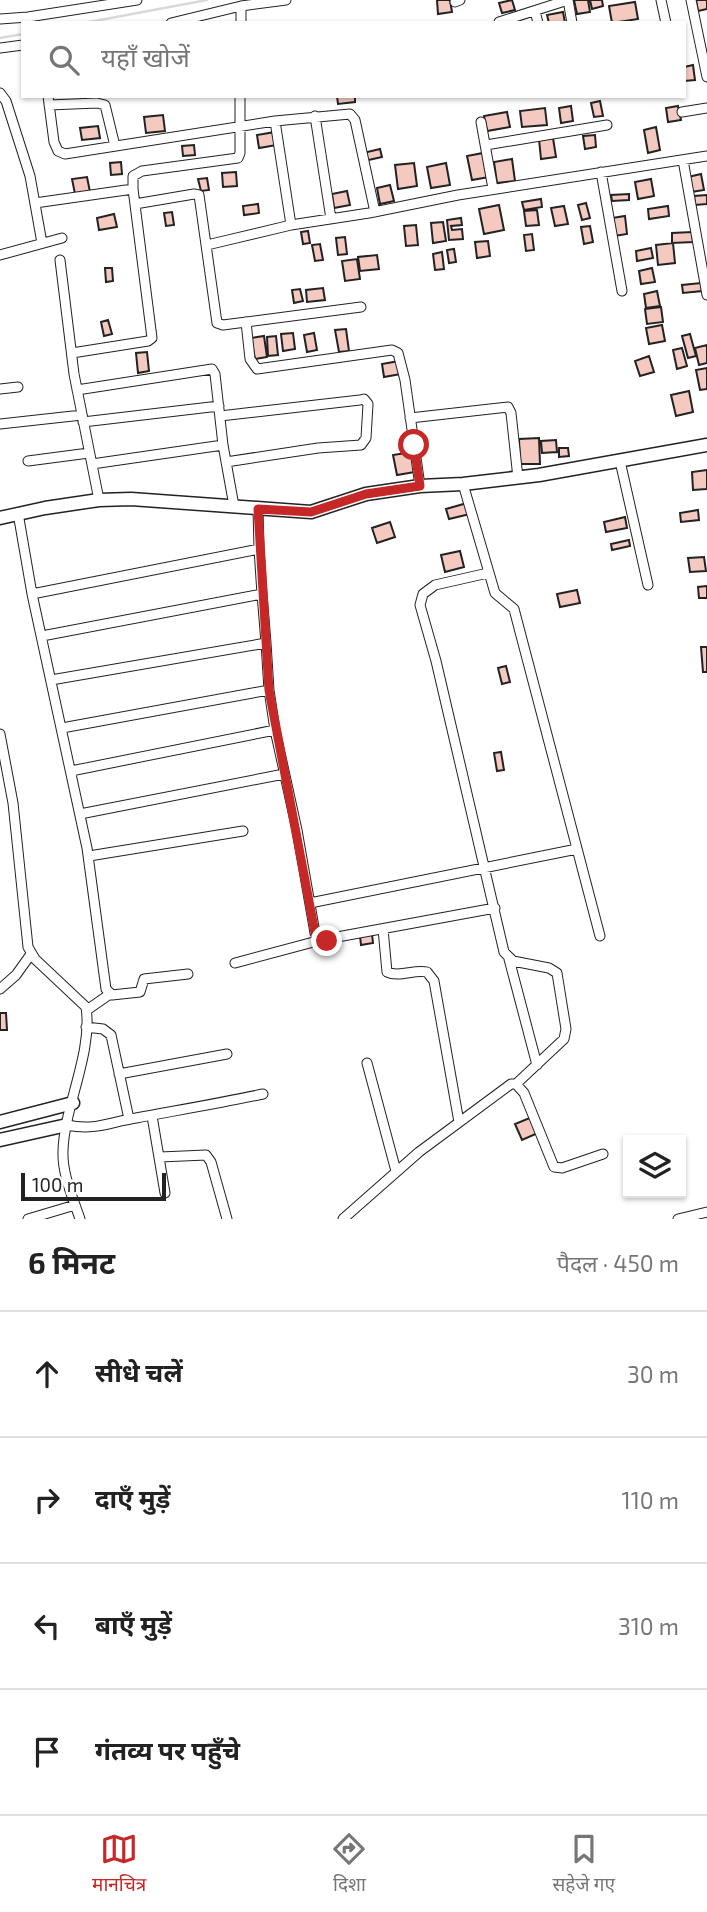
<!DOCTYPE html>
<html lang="hi">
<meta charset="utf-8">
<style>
body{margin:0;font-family:"Exo 2","Noto Sans Devanagari",sans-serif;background:#f2f2f2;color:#222}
.controls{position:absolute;right:21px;bottom:21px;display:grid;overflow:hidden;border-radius:0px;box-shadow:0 2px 5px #0004}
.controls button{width:63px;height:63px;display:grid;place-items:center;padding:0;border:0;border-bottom:2px solid #e0e0e0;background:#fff;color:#222;font:35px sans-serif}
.scale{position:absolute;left:21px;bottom:18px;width:145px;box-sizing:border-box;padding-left:7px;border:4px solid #222;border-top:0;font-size:19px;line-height:24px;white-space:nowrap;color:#222;-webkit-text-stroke:5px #fff;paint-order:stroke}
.stop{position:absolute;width:21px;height:21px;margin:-16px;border:5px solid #c62828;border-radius:50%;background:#fff}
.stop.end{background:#c62828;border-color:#fff;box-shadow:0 2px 7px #0008}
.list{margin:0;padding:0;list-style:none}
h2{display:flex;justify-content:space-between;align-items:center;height:91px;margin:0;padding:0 28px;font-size:30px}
h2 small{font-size:23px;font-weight:400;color:#767676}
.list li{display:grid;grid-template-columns:46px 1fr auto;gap:21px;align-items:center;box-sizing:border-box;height:126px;padding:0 28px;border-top:2px solid #e0e0e0}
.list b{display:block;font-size:26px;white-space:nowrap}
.list em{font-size:23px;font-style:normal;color:#767676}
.icon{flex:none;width:38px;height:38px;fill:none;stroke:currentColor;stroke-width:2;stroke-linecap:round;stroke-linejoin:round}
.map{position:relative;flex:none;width:707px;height:1219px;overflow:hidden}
.search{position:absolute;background:#fff;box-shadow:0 2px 5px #0004;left:21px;right:21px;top:21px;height:77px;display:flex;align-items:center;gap:18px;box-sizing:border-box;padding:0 24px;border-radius:0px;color:#767676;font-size:26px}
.sheet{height:595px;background:#fff}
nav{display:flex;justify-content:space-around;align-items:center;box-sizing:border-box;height:98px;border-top:2px solid #e0e0e0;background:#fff;font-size:19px;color:#767676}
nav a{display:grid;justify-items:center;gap:4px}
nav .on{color:#c62828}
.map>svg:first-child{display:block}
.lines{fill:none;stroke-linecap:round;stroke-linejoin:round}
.stream{stroke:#d9d9d9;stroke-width:2.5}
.building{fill:#f3c9c0;stroke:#222;stroke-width:2}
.street-casing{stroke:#222;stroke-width:11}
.secondary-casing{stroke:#222;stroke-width:15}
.street{stroke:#fff;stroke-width:9}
.secondary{stroke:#fff;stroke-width:12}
.route{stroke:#c62828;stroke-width:9}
</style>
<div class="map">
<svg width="707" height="1219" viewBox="0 0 707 1219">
<rect width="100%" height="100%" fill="#fff"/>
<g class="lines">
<path class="stream" d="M84,23L207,0
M0,38L23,34"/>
</g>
<path class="building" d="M437,0H450L452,12L438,14Z
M512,0L515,10L502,13L499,3Z
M574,0H588L590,12L577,14Z
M590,0H602L603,6L592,9Z
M696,0H707V9L698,11Z
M635,2L638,19L612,23L609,6Z
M563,12L565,23H549L547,15Z
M693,65L695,80L684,81V67Z
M337,96H355V102L338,104Z
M600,101L603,116L594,117L591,103Z
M571,106L573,121L561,123L559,108Z
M678,106L681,120L668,122L666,108Z
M545,108L547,125L522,127L520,111Z
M507,112L510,127L487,131L484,116Z
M163,115L165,131L146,133L144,117Z
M98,126L100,138L82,140L80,128Z
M656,127L660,150L648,153L644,130Z
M275,132L277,145L259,148L257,135Z
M595,135L596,147L585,149L583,136Z
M553,138L556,157L541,159L539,139Z
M194,145L195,155L183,156L182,146Z
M380,149L382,157L364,161L363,153Z
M483,153L489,177L472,180L467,156Z
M512,159L515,181L497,183L494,162Z
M121,162L122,174L111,175L110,163Z
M414,163L417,186L398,189L395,165Z
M446,163L450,185L431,188L427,167Z
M236,172L237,186L223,187L222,173Z
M701,174L704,190L691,192L688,177Z
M87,177L90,192L75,194L72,179Z
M207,178L209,190L201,191L198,179Z
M651,179L654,196L638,199L635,182Z
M390,185L394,201L380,204L377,188Z
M347,191L350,205L334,208L332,194Z
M629,194V200L612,201L611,195Z
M707,195V204L695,205L694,196Z
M541,199L542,207L524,210L522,202Z
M586,203L590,218L582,220L578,205Z
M258,204L259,213L244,215L243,206Z
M499,205L504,230L484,234L479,209Z
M564,206L568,224L555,226L551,208Z
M668,206L669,216L649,219L648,209Z
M537,210L539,225L526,226L524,211Z
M172,212L174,225L166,226L164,213Z
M114,214L117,227L99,230L97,218Z
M625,216L627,234L614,236L612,218Z
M461,218L462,225L451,226L452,230L462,229L463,239L449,240L447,220Z
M443,222L446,241L433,243L431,223Z
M416,225L418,245L406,246L404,226Z
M590,226L593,242L584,244L581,227Z
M308,231L310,243L303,244L301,232Z
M692,232L693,242L672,243V233Z
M532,234L534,250L526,251L524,235Z
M345,237L347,254L338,255L336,238Z
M488,241L490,256L477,258L475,242Z
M673,243L675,263L658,265L656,245Z
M320,244L323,260L315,261L312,245Z
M651,248L653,258L637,261L636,251Z
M454,249L456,262L449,263L447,250Z
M442,252L444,269L435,270L433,254Z
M377,255L379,269L360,271L358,257Z
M357,259L360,279L345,281L342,261Z
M105,268H112L113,281L106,282Z
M652,268L655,282L641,284L639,271Z
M701,283L702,291L683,293L682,285Z
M323,288L325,300L307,302L306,290Z
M300,289L303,301L294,303L292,290Z
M657,291L660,306L646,308L644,294Z
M661,307L663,322L647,324L645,309Z
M108,320L112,334L104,336L101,322Z
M662,325L665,341L649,344L646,328Z
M346,329L349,351L339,352L335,330Z
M293,333L295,349L283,351L281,334Z
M314,333L317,350L307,352L304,335Z
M690,334L696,356L688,358L682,336Z
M264,336L267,357L255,359L251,338Z
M276,336L278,355L268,356L267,337Z
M707,345V363L699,365L695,348Z
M682,348L687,366L677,369L673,350Z
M147,352L149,371L138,373L136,353Z
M649,356L654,372L640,376L635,361Z
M399,361L401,374L384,377L382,364Z
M707,368V389L700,390L696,370Z
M689,391L693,412L676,416L671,395Z
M539,438L540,464H520L519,439Z
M556,440L557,452L542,453L541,441Z
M559,448H568L569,456L559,457Z
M412,452L415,472L397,475L393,455Z
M707,470V489L693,490L692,472Z
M467,503L470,514L449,519L446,509Z
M698,510L699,520L681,522L680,513Z
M625,517L627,528L606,532L604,522Z
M390,522L395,537L377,543L372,528Z
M629,540L630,546L612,550L611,544Z
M460,551L464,567L445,572L441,555Z
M704,557L706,571L690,572L688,558Z
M707,586V598H699L698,587Z
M577,590L580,603L560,607L557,594Z
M701,647H707V672H703Z
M506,666L510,682L502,684L498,668Z
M501,752L504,770L497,771L494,753Z
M372,934L373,943L361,945L360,936Z
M0,1013H6L7,1030H0Z
M532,1117L538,1133L522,1140L515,1124Z"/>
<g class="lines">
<defs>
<path id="street" d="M568,0L572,23
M661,0L666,23
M691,0L707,77
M455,2L460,0
M535,11L538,23
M0,19L28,17L137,0
M499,22L568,0
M171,23L241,6L286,0
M241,23V6
M0,48L23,45
M0,93L6,101L30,176L42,243
M48,96L54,142L58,151L65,154L275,121L350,114L355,120L375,212
M49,105L97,103L105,105L115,146
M682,112L707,108
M315,116L331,219
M275,121L291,225
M481,122L493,189
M486,145L607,125
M683,160L707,295
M601,172L622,291
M35,203L133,189
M135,204L194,194L199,195L217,323L223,325L361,307
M207,245L291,225L369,213L458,195L707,156
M0,255L62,238
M60,260L74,374L99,500
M246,322L250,359L257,369L392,350L398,353L405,380L420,486
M72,353L148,341L152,338L133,189V176L142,171L238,158L240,153V96
M0,389L18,387
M77,390L212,369L215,374L223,445L234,506
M220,416L360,400L364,399L368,404L366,438L361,445L318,448L226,462
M410,418L508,407L511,413L518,478
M83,422L219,406
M0,424L82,415
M28,461L89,453
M620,461L648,585
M92,464L223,445
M463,484L495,593L514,609L600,936
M258,509L259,549
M18,513L32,594L87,848L106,989L112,995L140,992L144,979L188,974
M488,573L435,585L423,594L420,605L436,661L504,952L513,961L549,968L557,973L566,1029L564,1039L516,1084
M32,594L259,549L262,594
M42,636L262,594L266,643
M51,680L266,643L269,690
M62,728L269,690L275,730L71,771
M275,730L297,830L315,933L321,940L495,908
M0,734L13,803L28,947L35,959L86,1007C93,1053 64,1107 63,1151C62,1174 73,1198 80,1219
M80,814L284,774
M89,856L243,831
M310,903L577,849
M383,929L387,972C399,978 414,969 427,972L434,981L459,1122
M509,959L537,1065
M235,963L321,940
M0,989L16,975L31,954
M87,1010L110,994
M86,1027L103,1029L111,1035L129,1119
M367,1063L396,1171
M119,1074L227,1054
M152,1116L165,1193
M67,1125C95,1131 110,1122 136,1118C179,1110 221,1103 263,1094
M160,1157L206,1155L211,1162L227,1219
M28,1219L75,1205
M343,1219L419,1152L511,1084H516L524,1093L554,1167L562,1168L603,1154
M678,1219L707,1212"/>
<path id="secondary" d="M0,518L45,508L99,500L131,499L311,512L366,494L420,486L463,484L539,475L707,445
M0,1122L73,1103
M0,1140L67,1125"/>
</defs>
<use href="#street" class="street-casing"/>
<use href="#secondary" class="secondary-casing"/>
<use href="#street" class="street"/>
<use href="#secondary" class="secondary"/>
</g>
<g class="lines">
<path class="route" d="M327,941L321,940L315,933L269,690L258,509L311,512L366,494L420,486L414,445"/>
</g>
</svg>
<div class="controls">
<button><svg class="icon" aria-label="layers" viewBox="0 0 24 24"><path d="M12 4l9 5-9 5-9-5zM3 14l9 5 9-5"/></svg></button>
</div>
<div class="scale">100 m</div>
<div class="stop" style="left:414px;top:445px"></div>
<div class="stop end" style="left:327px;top:941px"></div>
<div class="search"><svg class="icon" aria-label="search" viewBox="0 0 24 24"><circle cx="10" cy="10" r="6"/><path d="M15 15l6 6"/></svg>यहाँ खोजें</div>
</div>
<section class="sheet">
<h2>6 मिनट<small>पैदल · 450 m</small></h2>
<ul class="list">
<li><svg class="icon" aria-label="ahead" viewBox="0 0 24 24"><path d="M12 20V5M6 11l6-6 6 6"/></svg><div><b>सीधे चलें</b></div><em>30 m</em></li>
<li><svg class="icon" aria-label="right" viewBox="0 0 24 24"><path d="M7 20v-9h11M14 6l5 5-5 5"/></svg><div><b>दाएँ मुड़ें</b></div><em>110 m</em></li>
<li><svg class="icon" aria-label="left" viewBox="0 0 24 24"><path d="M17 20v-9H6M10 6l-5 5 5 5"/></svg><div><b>बाएँ मुड़ें</b></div><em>310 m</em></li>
<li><svg class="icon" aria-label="arrive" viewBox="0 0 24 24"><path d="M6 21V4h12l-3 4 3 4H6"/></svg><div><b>गंतव्य पर पहुँचे</b></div></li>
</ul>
</section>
<nav>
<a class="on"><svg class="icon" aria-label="map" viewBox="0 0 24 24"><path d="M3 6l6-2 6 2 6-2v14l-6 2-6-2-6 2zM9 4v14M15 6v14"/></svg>मानचित्र</a>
<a><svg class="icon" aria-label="directions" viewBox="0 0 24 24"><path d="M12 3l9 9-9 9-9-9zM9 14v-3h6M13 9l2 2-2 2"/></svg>दिशा</a>
<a><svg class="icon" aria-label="saved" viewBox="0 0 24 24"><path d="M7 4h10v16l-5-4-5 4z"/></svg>सहेजे गए</a>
</nav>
